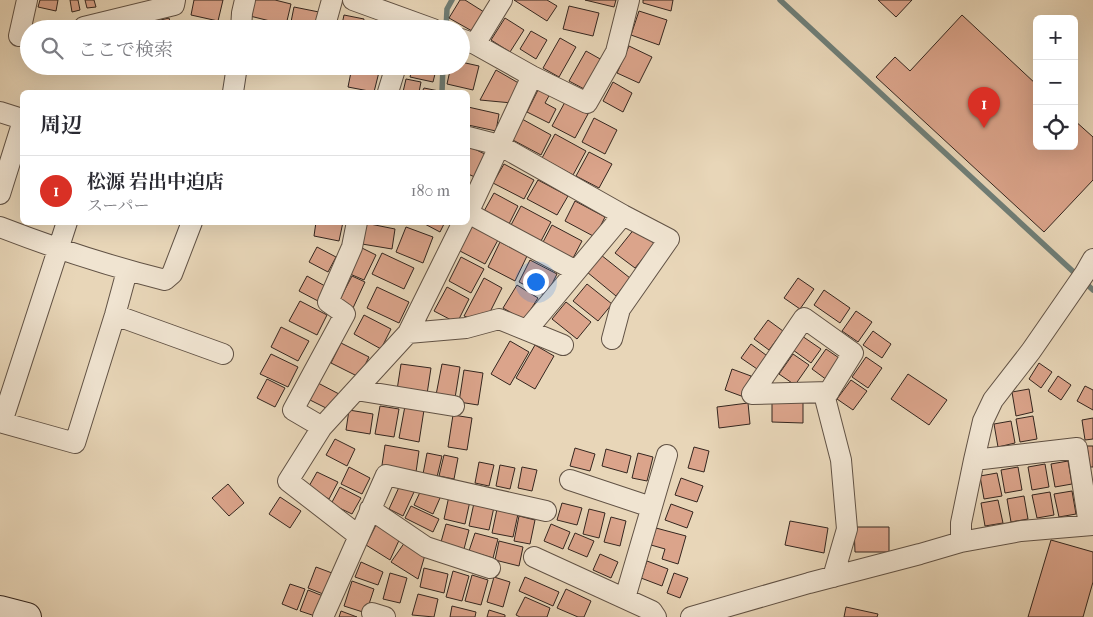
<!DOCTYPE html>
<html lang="ja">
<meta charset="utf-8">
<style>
body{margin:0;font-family:"IM FELL French Canon","Noto Serif JP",serif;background:#f2f2f3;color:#2b2b33}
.controls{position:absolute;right:15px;top:15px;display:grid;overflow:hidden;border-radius:8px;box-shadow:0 5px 20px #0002}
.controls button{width:45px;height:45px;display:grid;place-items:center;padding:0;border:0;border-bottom:1px solid #e1e1e2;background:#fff;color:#2b2b33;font:25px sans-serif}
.you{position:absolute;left:535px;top:281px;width:18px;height:18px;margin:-12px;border:4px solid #fff;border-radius:50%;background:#1a73e8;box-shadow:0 0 0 8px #1a73e833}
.badge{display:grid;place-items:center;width:32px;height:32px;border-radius:50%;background:#d93025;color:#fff;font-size:16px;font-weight:700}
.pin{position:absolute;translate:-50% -41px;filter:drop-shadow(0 1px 2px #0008)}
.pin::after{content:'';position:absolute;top:26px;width:18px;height:15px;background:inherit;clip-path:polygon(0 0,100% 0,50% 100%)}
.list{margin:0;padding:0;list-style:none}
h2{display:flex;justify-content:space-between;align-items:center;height:65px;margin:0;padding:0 20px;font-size:21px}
h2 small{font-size:16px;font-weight:400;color:#7c7c81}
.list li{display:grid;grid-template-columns:32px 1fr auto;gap:15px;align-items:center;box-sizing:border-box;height:70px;padding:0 20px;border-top:1px solid #e1e1e2}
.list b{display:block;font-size:19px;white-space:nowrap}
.list p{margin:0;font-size:16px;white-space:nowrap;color:#7c7c81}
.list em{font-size:16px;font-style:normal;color:#7c7c81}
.icon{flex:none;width:28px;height:28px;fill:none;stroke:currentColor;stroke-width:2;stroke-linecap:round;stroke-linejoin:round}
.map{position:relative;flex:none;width:1093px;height:617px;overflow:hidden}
.search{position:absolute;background:#fff;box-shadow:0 5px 20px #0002;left:20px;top:20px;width:450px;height:55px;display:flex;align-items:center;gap:12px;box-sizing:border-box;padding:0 18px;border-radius:28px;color:#7c7c81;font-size:19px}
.panel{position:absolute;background:#fff;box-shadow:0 5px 20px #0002;left:20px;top:90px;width:450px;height:135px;border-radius:8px}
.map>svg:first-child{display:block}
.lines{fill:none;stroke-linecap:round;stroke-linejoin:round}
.stream{stroke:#6f7e77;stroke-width:5.5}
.building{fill:#dba48b;stroke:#34261f}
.street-casing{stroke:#615245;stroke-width:22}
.secondary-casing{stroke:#34261f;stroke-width:30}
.street{stroke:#f0e4d1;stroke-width:20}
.secondary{stroke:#f0e4d1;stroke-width:28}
</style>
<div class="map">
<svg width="1093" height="617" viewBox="0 0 1093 617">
<rect width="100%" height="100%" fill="#e8d6b8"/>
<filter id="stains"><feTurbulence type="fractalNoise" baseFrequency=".004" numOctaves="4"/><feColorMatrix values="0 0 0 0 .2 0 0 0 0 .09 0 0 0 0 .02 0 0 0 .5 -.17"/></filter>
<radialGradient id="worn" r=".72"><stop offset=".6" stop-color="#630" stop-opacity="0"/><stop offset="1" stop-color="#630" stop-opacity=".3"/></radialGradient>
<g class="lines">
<path class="stream" d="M780,0L1093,290
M446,29L447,9L452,0
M442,92L443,66"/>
</g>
<path class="building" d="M40,0H58L56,11L38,7Z
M70,0H78L80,10L72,12Z
M85,0H94L96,7L87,8Z
M194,0H223L218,21L191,15Z
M254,0H275L291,4L286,25L250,16Z
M460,0H465L484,12L472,31L449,18Z
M514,0H547L557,6L547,21Z
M585,0H616L614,7Z
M643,0H673L671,11L643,3Z
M878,0H912L896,17Z
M569,6L599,13L593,36L563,29Z
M294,7L319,12L316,27L291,22Z
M639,11L667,20L659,45L631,35Z
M344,15L364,19L362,29H341Z
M962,15L1037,85V146H1074V120L1093,137V180L1044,232L876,77L895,57L910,71Z
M169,18L172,29H149L148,23Z
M505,18L524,30L510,52L491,40Z
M372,21L391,25L390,29H370Z
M531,31L547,40L536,59L520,49Z
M560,38L576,47L559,77L543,68Z
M629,46L652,57L639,83L617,73Z
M586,51L602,60L586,90L569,81Z
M461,62L479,66L473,90L447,84L451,66H461Z
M74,66H89V68L75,71Z
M413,66H437L433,82L410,77Z
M352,67L379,72L374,92L348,87Z
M496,70L522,85L512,103L480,100Z
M406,79L421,82L419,92H403Z
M613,82L632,93L623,112L603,101Z
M424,88L439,91V92H422Z
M539,88L550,94L545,103L556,109L549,123L527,112Z
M565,102L588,114L575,138L552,126Z
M468,107L499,114L496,131L468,125Z
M594,118L617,130L605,154L582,142Z
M522,119L551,135L541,155L511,139Z
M555,134L586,151L573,175L542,158Z
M468,146L487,155L477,178L468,174Z
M589,152L612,164L599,188L576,176Z
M504,164L534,180L524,199L493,183Z
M538,180L568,196L557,215L527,199Z
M494,193L518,206L508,226L483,213Z
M575,201L605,217L595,237L565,221Z
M521,206L551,222L541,241L511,225Z
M316,222H343L339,241L314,236Z
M421,222H445L440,232Z
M365,223L395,229L392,249L362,244Z
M552,225L582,241L572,260L542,244Z
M471,226L498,240L485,264L458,250Z
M406,227L433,237L423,263L396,252Z
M635,228L655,244L635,268L615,253Z
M500,242L527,256L515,281L488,267Z
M317,247L336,257L328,272L309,262Z
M362,248L376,255L364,280L350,274Z
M382,253L414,268L404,289L372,274Z
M601,255L630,278L616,296L587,272Z
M461,257L484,269L471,293L449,281Z
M530,260L557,274L546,296L519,282Z
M307,276L325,286L318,301L299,291Z
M352,276L365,282L353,308L339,301Z
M484,278L502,288L490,312L472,319L464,316Z
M798,278L814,289L800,309L784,298Z
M587,284L612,304L598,321L573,301Z
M517,285L538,298L524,320L503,308Z
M377,287L409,302L399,323L367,308Z
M447,287L469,299L457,323L434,311Z
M824,290L850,308L840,323L814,305Z
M300,301L327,315L317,335L289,321Z
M566,302L591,322L577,339L552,319Z
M856,311L872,322L858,342L842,331Z
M364,315L391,329L381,349L354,334Z
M768,320L783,331L769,350L754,339Z
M281,327L309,341L298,361L271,347Z
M873,331L891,344L882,358L863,345Z
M802,336L821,349L811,363L793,350Z
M510,341L529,352L510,385L491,374Z
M341,343L369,357L359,377L331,363Z
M751,344L770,358L760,371L741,358Z
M535,345L554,356L535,389L516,378Z
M826,349L842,360L827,380L812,369Z
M271,354L298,367L288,387L260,374Z
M793,354L809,365L795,385L779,374Z
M866,357L882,368L868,388L852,377Z
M1039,363L1052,372L1041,388L1029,379Z
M401,364L431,368L427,394L397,390Z
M442,364L460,367L455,398L436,395Z
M732,369L751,376L744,397L725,390Z
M464,370L483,373L478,405L459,402Z
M908,374L947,400L929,425L891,399Z
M1058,376L1071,385L1061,400L1048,391Z
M267,379L285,388L275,407L257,398Z
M851,380L867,391L853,410L837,399Z
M318,383L339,394L330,410L310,400Z
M1085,386L1093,390V410L1077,401Z
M1029,389L1033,412L1016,416L1012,392Z
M772,401L803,402V423L772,422Z
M748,403L750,424L719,428L717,407Z
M380,406L399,409L394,437L375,434Z
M405,406L424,410L419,442L399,438Z
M349,410L373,414L370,434L346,430Z
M453,415L472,418L467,450L448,447Z
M1033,416L1037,439L1020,442L1016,419Z
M1093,418V439L1085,440L1082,420Z
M1011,421L1015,443L998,447L994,424Z
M335,439L355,449L347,466L326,455Z
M385,445L419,451L416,472L382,465Z
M1087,446H1093V467H1090Z
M694,447L709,451L704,472L688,468Z
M575,448L595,454L590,471L570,466Z
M606,449L631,456L627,473L602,466Z
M427,453L442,456L437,477L423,474Z
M638,453L653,457L647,481L632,478Z
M444,455L458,458L454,479L439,476Z
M1068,461L1072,484L1055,487L1051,464Z
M479,462L494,465L489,486L475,483Z
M1045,464L1049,487L1032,490L1028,467Z
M500,465L515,468L510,489L496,486Z
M349,467L370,478L362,494L341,484Z
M522,467L537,470L532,491L518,488Z
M1018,467L1022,490L1005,493L1001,470Z
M317,472L338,482L329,499L308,488Z
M997,473L1002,496L984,499L980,476Z
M681,478L703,486L697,502L675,495Z
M228,484L244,503L229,516L212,498Z
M400,485L414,492L403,516L389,509Z
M340,487L361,498L352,514L331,504Z
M421,490L440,498L433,514L414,505Z
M1072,491L1076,514L1059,517L1054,494Z
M1050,492L1054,515L1037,518L1032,495Z
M449,496L470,501L465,524L444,519Z
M1024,496L1028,519L1011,522L1007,499Z
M280,497L301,511L290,528L269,514Z
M998,500L1003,523L985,526L981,503Z
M474,503L494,507L489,530L469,526Z
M562,503L582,508L577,525L557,520Z
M671,504L693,512L687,528L665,520Z
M411,506L439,519L433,532L405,518Z
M497,509L518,514L513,537L492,533Z
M589,509L605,513L599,538L583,534Z
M519,516L535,520L530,544L514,541Z
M611,517L626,521L620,546L604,542Z
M378,521L401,536L390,560L366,545Z
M790,521L828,528L824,553L785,545Z
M446,524L469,530L464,549L441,542Z
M551,524L570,532L563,549L544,541Z
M854,527H889V552H855Z
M656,528L686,536L678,564L662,559L665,549L651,545Z
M475,533L498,539L493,558L469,551Z
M575,533L594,541L587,557L568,549Z
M1051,540L1093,552V582L1083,617H1028Z
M499,541L523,547L519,566L495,560Z
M405,542L425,555L418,579L391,562Z
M600,554L618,562L611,578L593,570Z
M647,561L668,569L662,586L641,578Z
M361,562L383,572L378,585L355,577Z
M316,567L332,573L323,594L308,588Z
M424,568L448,574L444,593L420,587Z
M453,571L469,576L462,601L446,597Z
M390,573L407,578L400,603L383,599Z
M674,573L688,578L680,598L667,593Z
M472,575L488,580L481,605L465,601Z
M494,577L510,582L503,607L487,602Z
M525,577L559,592L553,606L519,591Z
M352,581L374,589L366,613L344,606Z
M290,584L305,589L297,610L282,604Z
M566,589L591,601L584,617H578L557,608Z
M308,590L323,596L315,616L300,611Z
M418,594L438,599L434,617L412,615Z
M525,597L550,608L547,617H520L516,615Z
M452,606L476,612L475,617H450Z
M846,607L878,614L877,617H844Z
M489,610L505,615V617H487Z
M341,611L357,617H339Z"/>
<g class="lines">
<defs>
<path id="street" d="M353,0L433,29
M84,27L174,5L175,0
M241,29L242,13L245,0
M324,29L332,0
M19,36L27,0
M461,39L475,44L532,76L587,103L616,52L629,0
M475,44L502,0
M233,92L237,66
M388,92L396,66
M0,112L22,119
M468,137L499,145L623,215
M0,194L22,124
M468,213L532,76
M468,213L576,271
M0,227C54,248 109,266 165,280L172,274L192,222
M115,315L223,354
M527,330L623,215L669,239L620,309L612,339
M408,333L466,328L499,319L563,345
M356,390L454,406
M752,394L804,318L853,353L825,398L841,460L847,529L833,577
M752,394L829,392
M0,422L75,443L115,315L127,271
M2,422L67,222
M322,427L293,410L345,314L328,302L352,247L357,222
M974,460L983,421L993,400L1031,351L1085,273L1093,259
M570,480L651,507
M370,509L426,547L490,568
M359,536L386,475L546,511
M961,542V523L974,460L1077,448L1089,525
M534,557L652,611L656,617
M625,598L667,455
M372,613L385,617
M323,617L359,536L288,481L322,427L408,333L463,222
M691,617L809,583L920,554L961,542L1021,531L1093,525"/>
<path id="secondary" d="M0,610L27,617"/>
</defs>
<use href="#street" class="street-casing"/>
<use href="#secondary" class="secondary-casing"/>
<use href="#street" class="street"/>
<use href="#secondary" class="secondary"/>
</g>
<rect width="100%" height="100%" filter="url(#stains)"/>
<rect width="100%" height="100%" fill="url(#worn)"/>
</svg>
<div class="controls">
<button>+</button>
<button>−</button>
<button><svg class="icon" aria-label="locate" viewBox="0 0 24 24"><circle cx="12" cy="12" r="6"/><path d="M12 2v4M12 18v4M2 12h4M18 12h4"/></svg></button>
</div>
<div class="you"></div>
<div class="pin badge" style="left:984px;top:128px">1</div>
<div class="search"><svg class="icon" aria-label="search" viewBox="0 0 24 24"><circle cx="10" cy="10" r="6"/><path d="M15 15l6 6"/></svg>ここで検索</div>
<section class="panel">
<h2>周辺<small></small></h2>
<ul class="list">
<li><span class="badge">1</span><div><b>松源 岩出中迫店</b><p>スーパー</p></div><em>180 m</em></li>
</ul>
</section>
</div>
